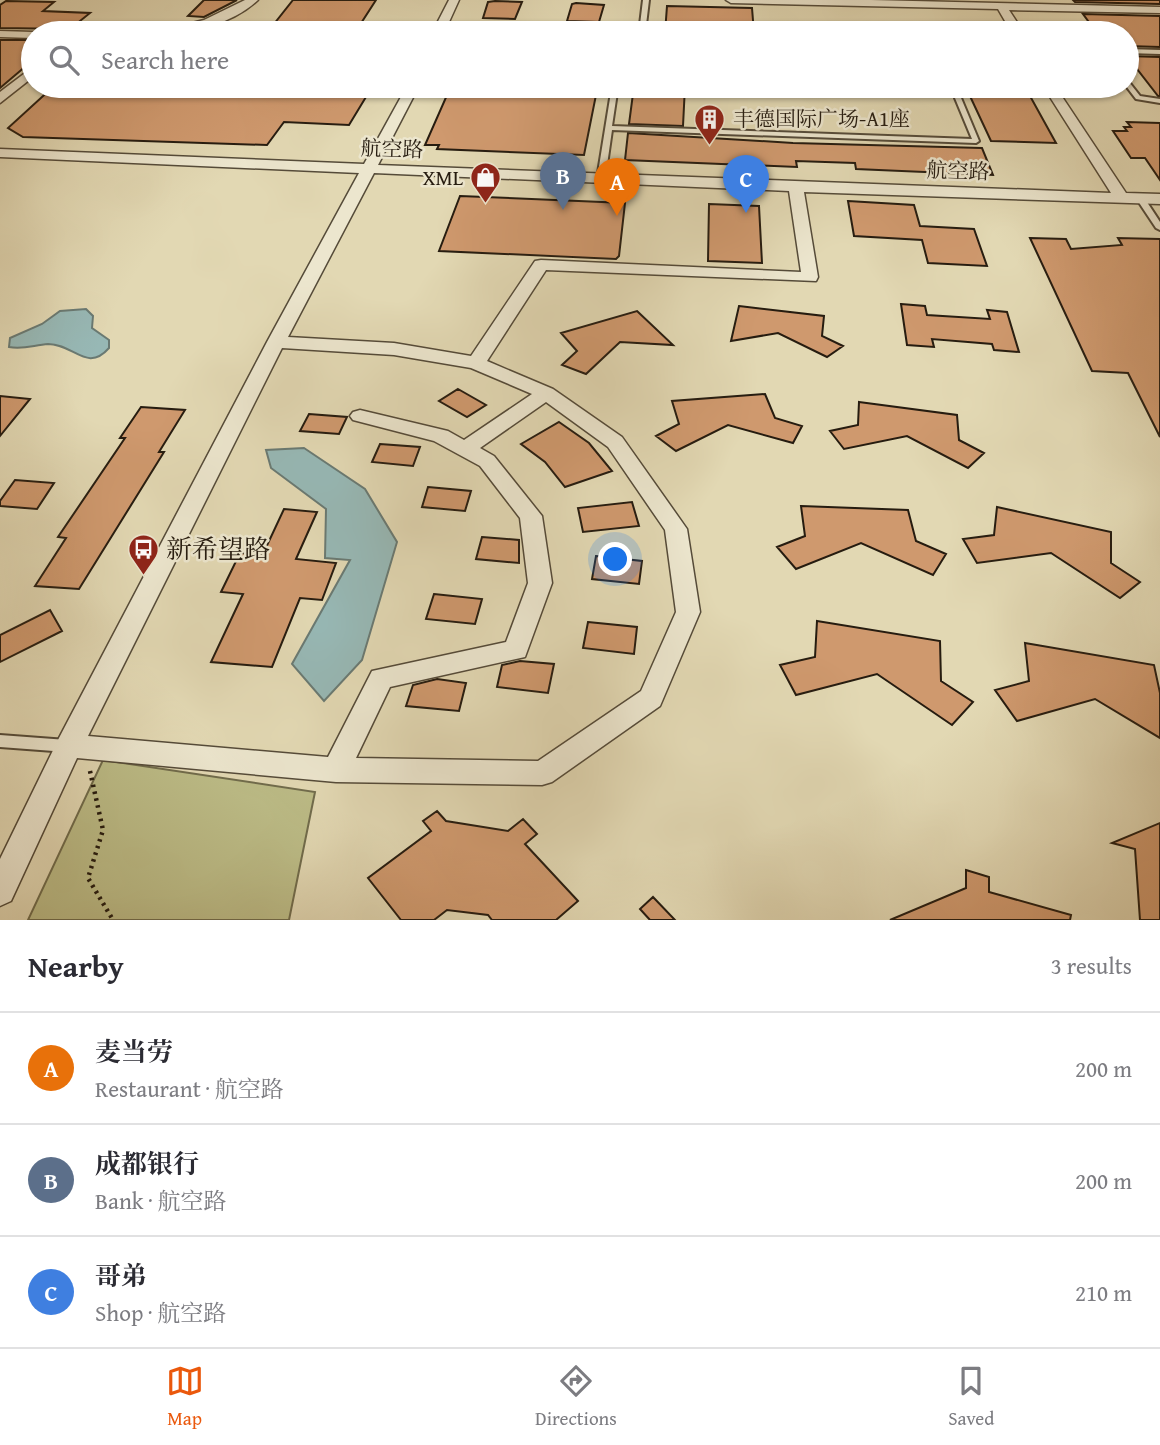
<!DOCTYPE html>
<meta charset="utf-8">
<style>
body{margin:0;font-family:"Gentium Book Plus","Noto Serif SC",serif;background:#f2f2f3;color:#2b2b33}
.you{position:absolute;left:616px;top:560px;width:24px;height:24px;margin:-18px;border:5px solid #fff;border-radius:50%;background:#1a73e8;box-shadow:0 0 0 10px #1a73e833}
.badge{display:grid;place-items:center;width:46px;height:46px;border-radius:50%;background:#ea580c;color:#fff;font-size:23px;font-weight:700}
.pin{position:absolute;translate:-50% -58px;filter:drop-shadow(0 2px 4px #0008)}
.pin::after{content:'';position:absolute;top:37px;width:24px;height:21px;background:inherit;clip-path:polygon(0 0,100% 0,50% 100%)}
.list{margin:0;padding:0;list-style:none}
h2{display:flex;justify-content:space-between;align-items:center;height:91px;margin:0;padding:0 28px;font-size:30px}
h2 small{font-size:23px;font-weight:400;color:#7c7c81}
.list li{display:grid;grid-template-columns:46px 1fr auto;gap:21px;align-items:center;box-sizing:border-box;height:112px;padding:0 28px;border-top:2px solid #e1e1e2}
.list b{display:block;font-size:26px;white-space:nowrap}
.list p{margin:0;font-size:23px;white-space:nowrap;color:#7c7c81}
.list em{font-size:23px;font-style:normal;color:#7c7c81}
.icon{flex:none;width:38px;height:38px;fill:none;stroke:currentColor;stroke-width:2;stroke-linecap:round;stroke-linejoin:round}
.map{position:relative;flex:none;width:1160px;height:920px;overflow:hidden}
.search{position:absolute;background:#fff;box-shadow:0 2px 5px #0004;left:21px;right:21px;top:21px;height:77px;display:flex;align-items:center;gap:18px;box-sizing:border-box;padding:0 24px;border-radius:38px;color:#7c7c81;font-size:26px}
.sheet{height:427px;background:#fff}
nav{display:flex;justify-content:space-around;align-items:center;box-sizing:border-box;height:98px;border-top:2px solid #e1e1e2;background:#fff;font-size:19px;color:#7c7c81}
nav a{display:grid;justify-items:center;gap:4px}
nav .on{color:#ea580c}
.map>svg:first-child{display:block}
.green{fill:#bcbc87;stroke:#716c4c;stroke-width:2}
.water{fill:#97b8b5;stroke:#6a7a73;stroke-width:2}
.building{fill:#cf996e;stroke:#261c10;stroke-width:2}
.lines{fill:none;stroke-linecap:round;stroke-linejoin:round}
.lane-casing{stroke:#554b39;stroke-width:4}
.street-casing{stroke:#554b39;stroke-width:3}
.path{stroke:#261c10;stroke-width:4.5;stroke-dasharray:2.5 4.5;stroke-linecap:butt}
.lane{fill:#ece6ce;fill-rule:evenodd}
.street{fill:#ece6ce;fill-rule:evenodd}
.labels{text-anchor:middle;stroke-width:5;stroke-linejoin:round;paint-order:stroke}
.far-poi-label{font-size:21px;fill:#261c10;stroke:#ece6ce;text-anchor:start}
.far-street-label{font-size:21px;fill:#261c10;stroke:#ece6ce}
.poi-label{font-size:26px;fill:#261c10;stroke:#ece6ce;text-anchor:start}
</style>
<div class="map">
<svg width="1160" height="920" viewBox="0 0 1160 920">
<rect width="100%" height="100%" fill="#e2d8b3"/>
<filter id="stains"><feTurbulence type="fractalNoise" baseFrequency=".00286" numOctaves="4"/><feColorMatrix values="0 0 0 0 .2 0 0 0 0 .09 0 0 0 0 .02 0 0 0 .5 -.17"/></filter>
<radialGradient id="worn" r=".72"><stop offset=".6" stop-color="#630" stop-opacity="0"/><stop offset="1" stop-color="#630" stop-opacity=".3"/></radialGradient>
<path class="green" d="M103,760L315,792L289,920H28Z"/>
<path class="water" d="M86,309L93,316L92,328L109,340V348C87,373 74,344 48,344C34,345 23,350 9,347L10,338L42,324L60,311Z
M304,448L365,489L397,542L362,660L324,701L292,664L350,560L325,558L326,509L271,468L266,450Z"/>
<path class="building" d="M204,0H237L204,17L188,16Z
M293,0H376L356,31L270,29Z
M1073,0H1160V4L1075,2Z
M6,1L54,2L43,11L90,13L70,29L0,28V5Z
M488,2L495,1L522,2L515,19L483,18Z
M576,3L604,5L599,22L567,21L572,4Z
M667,6L752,8L754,33H665Z
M1083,14L1160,16V47L1127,46V33H1097Z
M0,40H33V60L0,88Z
M1127,56L1160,57V96H1158Z
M54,86L336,93L337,91L369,92L349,125L284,122L267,145L23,137L8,128Z
M451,86H491L489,91L596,95L584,155L437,149L439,145H425Z
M634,86H685L683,126L629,124Z
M969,94L1030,96L1056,143L991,141Z
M1127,122L1160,123V180L1145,158H1131L1113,131H1127L1124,127H1131Z
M628,133L793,143L982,148L993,175L856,169L855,163L796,161L797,167L625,160Z
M460,196L625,203L619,256L616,259L439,251Z
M848,201L914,205L920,226L974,229L987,266L928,263L922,240L854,236Z
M709,204L759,206L762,263L708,261Z
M1030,238L1066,239L1071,249L1122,245L1118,238L1160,239V437L1128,373L1092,371Z
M901,304L925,306L927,315L990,319L987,310L1007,312L1019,352L994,350L992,344L932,339L934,347L907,345Z
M739,306L824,316L822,336L843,346L827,357L778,333L731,341Z
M637,311L673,345L620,342L586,374L562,365L577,351L561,333Z
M458,389L486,405L467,417L439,401Z
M765,394L775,418L802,426L793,443L728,425L676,451L656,436L679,424L672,401Z
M0,396L30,399L0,436Z
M859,402L957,415L959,440L984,453L968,468L907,436L844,449L830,431L858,425Z
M141,407L185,410L159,452H164L79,589L35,586L66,538L58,537L125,438H120Z
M309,414L347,417L339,434L300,431Z
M559,422L589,443L612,471L565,487L545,462L521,444Z
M380,444L420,447L413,466L372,462Z
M15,480L54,483L37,509L0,506V501Z
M428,487L471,491L465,511L422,507Z
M632,502L639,526L583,532L578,508Z
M801,506L908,510L916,541L946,554L933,575L861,543L796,569L777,547L805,536Z
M997,507L1111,532V563L1140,582L1120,598L1051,553L977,563L963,539L994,535Z
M284,509L317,512L296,559L336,563L322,600L300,598L272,667L211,662L243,594L221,592L240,553L263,554Z
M482,537L519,540V563L476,559Z
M596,556L642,561L639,584L592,579Z
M434,594L482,599L475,624L426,619Z
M50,610L62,631L0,662V635Z
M817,621L940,641L941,681L973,702L952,725L877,674L796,695L780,665L815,657Z
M588,622L637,627L634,654L583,648Z
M1025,643L1154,665L1160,693V738L1095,699L1017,721L995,690L1029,681Z
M520,661L554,664L548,693L497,687L502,665Z
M437,679L466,683L459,711L406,706L413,685Z
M437,811L446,821L508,831L523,819L537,834L525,844L578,901L556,920H492L488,915L447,910L434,920H401L368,878L431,831L423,821Z
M1160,823V920H1140L1135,849L1112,843Z
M966,870L989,877V892L1071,915L1070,920H890L966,888Z
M653,897L675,920H650L640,909Z"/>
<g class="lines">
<defs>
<path id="lane" d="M643,0H649L645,33H639Z
M1127,49L1160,50V54L1127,53Z
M1127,81L1129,82L1140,96L1160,99V103L1136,99L1126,86Z
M612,86H618L612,126L972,139L950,86H956L979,141L976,143L612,130L605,179L601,181L597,179Z
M1137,196H1143L1160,222V230L1156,228L1136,198Z
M0,735L67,740L72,742L74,746L72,750L67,752L0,747Z"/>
<path id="street" d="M245,0H258C232,25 188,35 152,33L204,20Z
M449,0H459L444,33H432Z
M726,0H871L1160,7V13L1009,10L1024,33H1012L998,9L731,3Z
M0,31L33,32L38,33H33V38L0,37Z
M33,67V77L0,103V92Z
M407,86H419L378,165L1111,193L1043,86H1055L1126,193L1160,194V204L804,192L818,277L816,281L546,270L487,361L553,389L622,437L687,529L700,612L660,706L552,782L542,785L336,782L77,758L11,901L0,906V859L59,738L267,342L359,173L0,157V149L364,164ZM374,173L789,191L801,272L541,260L535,261L471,356L394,343L288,337ZM282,348L394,355L471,368L532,394L464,440L448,431L360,410L353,412L350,416L353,420L434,441L480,466L520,518L528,583L506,642L372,671L328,757L88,736ZM546,402L608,447L665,530L676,612L641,691L538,761L356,758L390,687L525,657L552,583L542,516L494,456L480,448Z"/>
</defs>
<use href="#lane" class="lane-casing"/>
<use href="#street" class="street-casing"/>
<path class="path" d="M90,771L103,830L88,878L113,920"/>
<use href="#lane" class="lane"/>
<use href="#street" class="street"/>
</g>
<defs>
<symbol id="building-pin" viewBox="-11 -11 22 30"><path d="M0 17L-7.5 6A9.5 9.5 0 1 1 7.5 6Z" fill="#8f2418" stroke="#ece6ce"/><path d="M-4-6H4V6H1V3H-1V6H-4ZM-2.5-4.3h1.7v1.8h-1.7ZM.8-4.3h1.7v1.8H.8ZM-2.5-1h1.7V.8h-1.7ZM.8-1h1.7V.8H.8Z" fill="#fff"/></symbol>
<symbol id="shop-pin" viewBox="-11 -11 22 30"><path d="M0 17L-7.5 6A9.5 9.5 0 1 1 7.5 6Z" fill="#8f2418" stroke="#ece6ce"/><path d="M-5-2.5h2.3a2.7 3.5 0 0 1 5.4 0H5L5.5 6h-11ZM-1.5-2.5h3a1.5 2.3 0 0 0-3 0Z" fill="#fff"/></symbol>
<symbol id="bus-pin" viewBox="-11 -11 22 30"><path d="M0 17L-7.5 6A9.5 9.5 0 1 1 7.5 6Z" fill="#8f2418" stroke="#ece6ce"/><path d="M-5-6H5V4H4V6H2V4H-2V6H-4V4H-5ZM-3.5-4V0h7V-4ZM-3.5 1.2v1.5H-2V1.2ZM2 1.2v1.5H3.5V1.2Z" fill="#fff"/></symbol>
</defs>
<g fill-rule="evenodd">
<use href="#building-pin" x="692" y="102" width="35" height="47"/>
<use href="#shop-pin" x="468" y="160" width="35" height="47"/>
<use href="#bus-pin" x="126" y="532" width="35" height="47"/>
</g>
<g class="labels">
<g class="far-poi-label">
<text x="733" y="126">丰德国际广场-A1座</text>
<text x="463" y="185" text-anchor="end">XML</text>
</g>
<g class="far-street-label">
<text transform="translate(392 149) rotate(2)" y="7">航空路</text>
<text transform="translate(958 171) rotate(2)" y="7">航空路</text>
</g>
<g class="poi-label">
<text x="166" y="558">新希望路</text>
</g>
</g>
<rect width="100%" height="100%" filter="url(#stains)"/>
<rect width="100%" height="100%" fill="url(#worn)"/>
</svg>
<div class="you"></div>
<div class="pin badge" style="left:617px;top:216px;background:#e8710a">A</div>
<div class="pin badge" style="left:563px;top:210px;background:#5c6f8a">B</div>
<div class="pin badge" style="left:746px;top:213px;background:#3f7fe0">C</div>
<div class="search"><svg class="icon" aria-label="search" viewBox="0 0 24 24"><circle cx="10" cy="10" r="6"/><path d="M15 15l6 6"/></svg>Search here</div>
</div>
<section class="sheet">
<h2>Nearby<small>3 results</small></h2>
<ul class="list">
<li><span class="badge" style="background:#e8710a">A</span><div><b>麦当劳</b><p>Restaurant · 航空路</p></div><em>200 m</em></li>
<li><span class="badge" style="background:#5c6f8a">B</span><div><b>成都银行</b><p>Bank · 航空路</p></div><em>200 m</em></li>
<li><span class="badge" style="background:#3f7fe0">C</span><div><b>哥弟</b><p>Shop · 航空路</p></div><em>210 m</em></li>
</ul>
</section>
<nav>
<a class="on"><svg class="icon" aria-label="map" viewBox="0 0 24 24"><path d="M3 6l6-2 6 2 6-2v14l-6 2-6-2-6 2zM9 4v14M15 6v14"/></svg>Map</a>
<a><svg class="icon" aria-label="directions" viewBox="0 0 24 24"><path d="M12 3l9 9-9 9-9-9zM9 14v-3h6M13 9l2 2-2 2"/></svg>Directions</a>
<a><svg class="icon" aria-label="saved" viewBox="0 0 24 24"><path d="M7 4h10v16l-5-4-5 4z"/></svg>Saved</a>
</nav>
